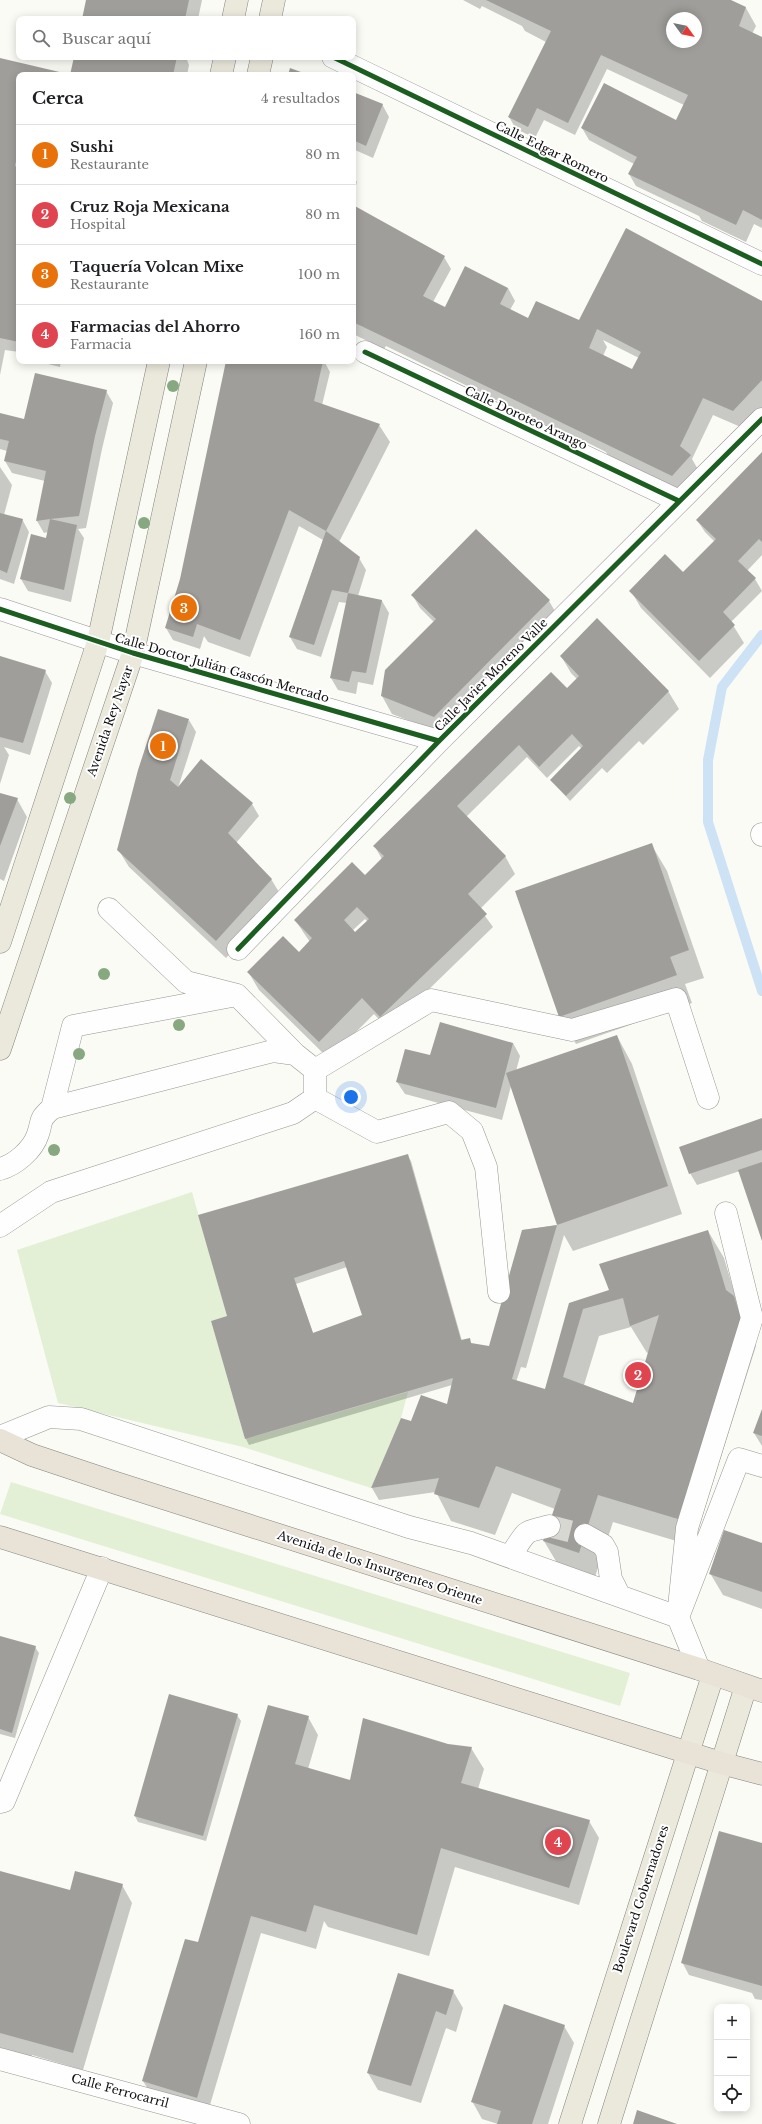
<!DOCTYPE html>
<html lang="es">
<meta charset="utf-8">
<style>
body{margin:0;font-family:"Libre Baskerville",serif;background:#f2f2f2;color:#202124}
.controls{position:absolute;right:12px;bottom:12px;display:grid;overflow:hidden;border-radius:8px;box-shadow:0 2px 10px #0003}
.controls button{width:36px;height:36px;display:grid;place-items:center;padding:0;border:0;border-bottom:1px solid #e0e0e0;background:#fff;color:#202124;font:20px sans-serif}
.compass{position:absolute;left:666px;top:12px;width:36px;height:36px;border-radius:50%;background:#fff;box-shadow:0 2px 10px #0003;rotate:123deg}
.you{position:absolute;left:351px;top:1097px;width:14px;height:14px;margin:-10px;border:3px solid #fff;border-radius:50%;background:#1a73e8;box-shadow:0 0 0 6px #1a73e833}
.badge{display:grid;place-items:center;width:26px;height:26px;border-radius:50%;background:#626260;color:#fff;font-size:13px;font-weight:700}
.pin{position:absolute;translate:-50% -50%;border:2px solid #fff;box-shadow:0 1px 4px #0006}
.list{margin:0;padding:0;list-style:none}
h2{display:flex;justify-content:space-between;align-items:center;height:52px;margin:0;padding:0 16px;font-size:17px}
h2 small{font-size:13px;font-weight:400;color:#757577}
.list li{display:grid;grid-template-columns:26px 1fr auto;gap:12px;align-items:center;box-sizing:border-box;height:60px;padding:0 16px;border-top:1px solid #e0e0e0}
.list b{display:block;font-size:15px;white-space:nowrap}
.list p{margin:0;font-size:13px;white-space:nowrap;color:#757577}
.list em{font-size:13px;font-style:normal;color:#757577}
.icon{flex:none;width:22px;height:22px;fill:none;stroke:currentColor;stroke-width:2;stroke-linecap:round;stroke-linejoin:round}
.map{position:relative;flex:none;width:762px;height:2124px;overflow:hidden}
.search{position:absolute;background:#fff;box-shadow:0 2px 10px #0003;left:16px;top:16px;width:340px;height:44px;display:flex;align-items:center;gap:10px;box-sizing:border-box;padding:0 14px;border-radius:8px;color:#757577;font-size:15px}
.panel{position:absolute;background:#fff;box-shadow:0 2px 10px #0003;left:16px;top:72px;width:340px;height:292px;border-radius:8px}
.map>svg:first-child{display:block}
.green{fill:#e3f0d6}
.shadow{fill:#0003;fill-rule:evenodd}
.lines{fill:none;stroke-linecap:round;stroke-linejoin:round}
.stream{stroke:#cde2f4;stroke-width:10}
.building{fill:#9f9e9a;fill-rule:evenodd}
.minor-tunnel{stroke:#d8d8d2;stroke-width:22;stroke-dasharray:22 11;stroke-linecap:butt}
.minor-casing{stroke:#959593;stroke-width:23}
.major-casing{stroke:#838380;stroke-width:23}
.highway-casing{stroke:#838380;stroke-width:23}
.minor{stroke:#fefefe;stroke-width:22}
.major{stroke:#ebe9dc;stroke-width:22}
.highway{stroke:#e8e2d7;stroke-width:22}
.cycleway-casing{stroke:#fff;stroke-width:8}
.cycleway{stroke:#1b5e20;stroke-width:5}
.tree{fill:#88a881}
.labels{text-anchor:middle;stroke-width:4;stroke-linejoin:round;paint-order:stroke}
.street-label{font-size:12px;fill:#0f0f0f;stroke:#fff}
</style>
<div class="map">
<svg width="762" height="2124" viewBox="0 0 762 2124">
<rect width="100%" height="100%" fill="#fbfbf5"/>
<path class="green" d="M192,1192L227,1316L211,1321L245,1439L408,1392L401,1418L371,1488L243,1447L58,1403L17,1250Z
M11,1482L630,1673L620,1706L0,1514Z"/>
<path class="shadow" d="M87,0H202L198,19H83Z
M463,0H729L746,8L756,26L752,34L762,38V228L754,224L746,242L702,221L699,216L636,186L629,174L634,164L589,140L582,128L676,121L684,105L607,69L575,135L544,120L535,138L516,129L509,117L546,42L525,31L522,26L482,6L480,9ZM672,18H696V42H672Z
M75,57H186L189,65L187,75H71Z
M0,59L66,75H19V352L5,350L0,375Z
M353,93L382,104L389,117L373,158L353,149Z
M353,176L357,182L353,194Z
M353,206L444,257L451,269L433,302L445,309L508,288L515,301L510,310L529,319L581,322L762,303V409L743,428L713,415L692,459L700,473L682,493L609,458L606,452L566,432L564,436L519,415L516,410L386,346L384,349L353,334ZM603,340L639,358L632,371L603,356L607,347Z
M36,361H61L60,367Z
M227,361H324L330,372L322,405L379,425L390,442L339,542L359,558L366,570L358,596L382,601L389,613L373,685L358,682L356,694L338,690L331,678L347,603L339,602L321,657L297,649L290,637L323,540L299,526L250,657L208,642L204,636L200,649L173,640L166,628L181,579Z
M106,391L113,403L102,449L86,528L78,529L84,538L71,602L28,591L21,579L46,539L48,532L44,533L37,521L45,481L12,473L5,461L7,451L0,449V414L25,420Z
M762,453V555L747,571L755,579L762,591L731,622L744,643L710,678L641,608L631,591L683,574L715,542L705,532L697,520Z
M0,467L12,485L4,515L22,519L29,532L14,584L0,579Z
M413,596L549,601L559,618L444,734L392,714L382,696L434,622L420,608Z
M561,656L668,691L679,709L643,745L639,741L607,773L602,768L570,801L551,780L582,749L579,746L547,778L527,757L466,817L505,856L515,874L480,909L493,927L388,1029L374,1014L329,1059L259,990L249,973L299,953L310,942L295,920L365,876L382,859L375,847L567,689L577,679L571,673ZM365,919L368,922L356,934L353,930Z
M0,657L45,671L52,683L30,755L4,747L9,755L0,784Z
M189,720L196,732L178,788L252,804L259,816L236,843L271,879L282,897L226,958L129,867L118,849Z
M0,794L17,799L27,817L4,881L0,879Z
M651,844L667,871L704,978L685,984L692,1003L576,1044L560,1017Z
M617,1036L632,1064L682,1214L573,1251L564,1235L526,1368L521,1367L516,1382L545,1390L570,1304L610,1291L708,1231L724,1258L737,1302L750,1324L756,1346L693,1546L613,1522L594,1580L560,1568L544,1541L555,1509L512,1493L495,1535L451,1521L436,1492L379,1500L372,1488L402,1420L411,1422L448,1405L452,1385L249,1445L246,1439L228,1317L407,1155L411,1161L462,1341L469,1339L472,1345L490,1347L523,1230L558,1225L511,1086L502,1120L405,1094L397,1082L431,1056L513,1043L520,1056L516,1071ZM347,1267L364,1316L313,1333L296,1284ZM631,1327L647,1353L649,1352L633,1404L584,1385L599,1336Z
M762,1119V1239L740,1171L697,1185L690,1173Z
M762,1411V1446L754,1433Z
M762,1544V1609L723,1595L710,1573Z
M0,1637L35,1647L39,1653L15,1738L0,1734Z
M237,1715L241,1721L206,1841L138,1822L135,1816Z
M308,1717L318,1735L308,1769L351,1781L448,1745L471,1748L484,1769L478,1789L589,1821L599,1838L579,1905L455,1867L429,1956L328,1927L324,1921L316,1949L261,1933L207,2115L154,2099L143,2081L199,1944Z
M762,1844V2000L755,1999L752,1993L689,1975L682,1962Z
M0,1872L71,1891L122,1885L132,1903L83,2070L32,2055L31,2058L0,2051Z
M453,1991L463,2008L456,2032L446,2028L421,2103L378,2090L368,2073Z
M564,2026L574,2043L548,2124H498L482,2119L472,2101Z"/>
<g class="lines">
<path class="stream" d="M762,635L722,687L708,760V822L762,991"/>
</g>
<path class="building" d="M86,0H189L185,19H82Z
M486,0H731L746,7L739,26L762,37V220L743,210L736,225L628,174L637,157L581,128L604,83L676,120L688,95L601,55L568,123L537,108L528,127L508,117L551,31ZM672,18H696V42H672Z
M74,57H177L173,75H70Z
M0,58L68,74L19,75V147L15,166L19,168V342L0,338Z
M290,68L309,75H288Z
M353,92L383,104L366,146L353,140Z
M353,205L445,256L423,296L445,307L465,266L508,288L500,304L528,318L536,301L579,320L626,228L762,301V380L733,411L703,398L680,446L691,455L672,476L353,322ZM597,329L641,352L632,369L589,348Z
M226,361H323L314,401L380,424L326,531L289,510L240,640L197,624L193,637L165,628L180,579Z
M35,373L107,390L95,436L79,516L50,519L77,525L64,590L20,579L31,534L46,538L50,519L36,521L46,471L4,461L9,441L0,439V413L24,419Z
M762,452V542L759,539L738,561L756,578L723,612L735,625L699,661L629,591L665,554L683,572L716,539L696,520Z
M0,513L23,519L7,573L0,570Z
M476,529L550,600L434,717L381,696L385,670L436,619L411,595Z
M326,531L360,557L348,593L332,590L314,645L289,637Z
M348,593L382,600L366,673L352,671L349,682L330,678Z
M597,618L669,691L566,796L550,780L583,746L572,734L539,767L519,745L457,806L506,856L468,894L487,914L380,1017L362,998L319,1042L247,972L283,936L299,952L312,938L294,920L352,862L365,875L384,856L373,846L551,672L567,688L579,676L560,656ZM357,907L369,919L355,932L344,920Z
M0,656L46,670L23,743L0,737Z
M158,709L189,719L170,780L178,787L201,759L253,803L228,833L272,879L216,941L117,850L138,770Z
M0,793L18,798L0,846Z
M652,843L689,950L670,957L677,975L559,1017L515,891Z
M440,1022L513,1043L496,1108L396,1082L405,1049L430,1055Z
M617,1035L668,1186L557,1225L506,1073Z
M762,1118V1150L689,1174L679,1147Z
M408,1154L461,1340L470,1338L471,1343L489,1346L522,1230L557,1225L512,1379L545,1389L569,1303L609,1290L599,1264L708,1230L726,1290L734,1296L741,1318L678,1519L598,1495L579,1553L543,1541L561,1489L496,1466L479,1508L434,1494L439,1478L371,1488L401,1418L411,1421L421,1395L447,1404L453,1378L245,1439L211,1321L227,1316L198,1215ZM344,1261L362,1315L313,1333L294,1278ZM623,1298L630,1326L659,1315L633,1403L563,1377L583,1309Z
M762,1162V1241L738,1170Z
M762,1409V1436L753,1433Z
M724,1530L762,1543V1592L709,1574Z
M0,1636L36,1646L12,1733L0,1729Z
M169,1694L238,1714L203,1836L134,1816Z
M268,1705L309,1716L295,1764L350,1780L363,1718L448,1744L472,1747L461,1783L590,1820L569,1888L441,1848L417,1935L314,1905L306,1932L251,1916L197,2098L142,2081L185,1939L198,1942Z
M719,1831L762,1843V1986L681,1963Z
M0,1871L70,1890L75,1871L123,1884L73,2053L0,2033Z
M398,1973L454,1990L446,2015L436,2011L411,2086L367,2073Z
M504,2004L565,2025L532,2124H497L501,2111L471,2102Z
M637,2110L677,2124H633Z"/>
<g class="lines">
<path class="minor-tunnel" d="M549,1526L585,1535"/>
<defs>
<path id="minor" d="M333,57L762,264
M365,352L679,501
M0,609L133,653L439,741
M762,834V835
M109,909L186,982L237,995L295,1054
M238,949L439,741L762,419
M315,1070L431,1000L572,1030L676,999L708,1098
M315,1098L377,1132L449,1112L472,1131L486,1167L499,1292
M52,1108L73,1026L237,995
M0,1169C15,1165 33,1150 38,1134C43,1119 38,1121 52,1108L273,1051L295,1054L315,1070V1098L293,1113L51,1192L0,1226
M0,1437L49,1417L81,1419L409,1527L471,1543L678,1617L687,1528L752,1318L726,1213
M585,1535L603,1545L607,1552L611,1579L619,1595
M517,1559L515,1549C529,1527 526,1533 549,1526
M699,1669L678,1617L739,1459L762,1466
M0,1802L4,1801L102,1568
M0,2059L239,2124"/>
<path id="major" d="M233,19L237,0
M270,19L274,0
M221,75L225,57
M258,75L262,57
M0,942L98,642L159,361
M0,1049L133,653L196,361
M570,2124L713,1675
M609,2124L746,1686"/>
<path id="highway" d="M0,1440L32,1455L116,1483L699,1669L762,1691
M0,1537L721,1763L762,1774"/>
</defs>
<use href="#minor" class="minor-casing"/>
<use href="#major" class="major-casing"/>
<use href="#highway" class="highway-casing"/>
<use href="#minor" class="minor"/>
<use href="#major" class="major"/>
<use href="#highway" class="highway"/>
<defs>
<path id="cycleway" d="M333,57L762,264
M365,352L679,501
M0,609L133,653L439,741
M238,949L439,741L762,419"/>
</defs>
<use href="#cycleway" class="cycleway-casing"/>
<use href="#cycleway" class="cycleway"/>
</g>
<g class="tree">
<circle cx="173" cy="386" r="6"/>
<circle cx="144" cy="523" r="6"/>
<circle cx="70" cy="798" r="6"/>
<circle cx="104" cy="974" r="6"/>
<circle cx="179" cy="1025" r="6"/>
<circle cx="79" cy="1054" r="6"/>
<circle cx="54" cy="1150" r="6"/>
</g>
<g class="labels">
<g class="street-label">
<text transform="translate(552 152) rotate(26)" y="4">Calle Edgar Romero</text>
<text transform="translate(526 418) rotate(25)" y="4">Calle Doroteo Arango</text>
<text transform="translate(222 668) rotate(16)" y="4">Calle Doctor Julián Gascón Mercado</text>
<text transform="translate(491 675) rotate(-45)" y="4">Calle Javier Moreno Valle</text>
<text transform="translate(110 721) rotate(-71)" y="4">Avenida Rey Nayar</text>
<text transform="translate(380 1568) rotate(18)" y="4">Avenida de los Insurgentes Oriente</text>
<text transform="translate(641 1899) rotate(-72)" y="4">Boulevard Gobernadores</text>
<text transform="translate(120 2091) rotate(15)" y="4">Calle Ferrocarril</text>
</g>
</g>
</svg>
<div class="controls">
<button>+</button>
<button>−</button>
<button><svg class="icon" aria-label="locate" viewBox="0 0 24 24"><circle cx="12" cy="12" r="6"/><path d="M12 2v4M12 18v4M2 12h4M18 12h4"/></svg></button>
</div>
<svg class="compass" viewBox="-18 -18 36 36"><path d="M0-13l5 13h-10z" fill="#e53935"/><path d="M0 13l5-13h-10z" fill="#757577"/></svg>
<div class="you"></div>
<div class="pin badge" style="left:163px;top:746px;background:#e8710a">1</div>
<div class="pin badge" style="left:638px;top:1375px;background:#e0444e">2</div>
<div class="pin badge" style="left:184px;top:608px;background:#e8710a">3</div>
<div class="pin badge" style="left:558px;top:1842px;background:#e0444e">4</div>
<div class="search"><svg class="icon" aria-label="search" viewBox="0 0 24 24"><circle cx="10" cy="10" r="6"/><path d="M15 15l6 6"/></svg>Buscar aquí</div>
<section class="panel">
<h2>Cerca<small>4 resultados</small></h2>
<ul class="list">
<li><span class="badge" style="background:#e8710a">1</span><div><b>Sushi</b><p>Restaurante</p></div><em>80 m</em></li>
<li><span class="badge" style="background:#e0444e">2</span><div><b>Cruz Roja Mexicana</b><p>Hospital</p></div><em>80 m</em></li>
<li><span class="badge" style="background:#e8710a">3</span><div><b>Taquería Volcan Mixe</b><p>Restaurante</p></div><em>100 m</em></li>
<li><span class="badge" style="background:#e0444e">4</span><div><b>Farmacias del Ahorro</b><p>Farmacia</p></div><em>160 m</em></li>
</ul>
</section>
</div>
